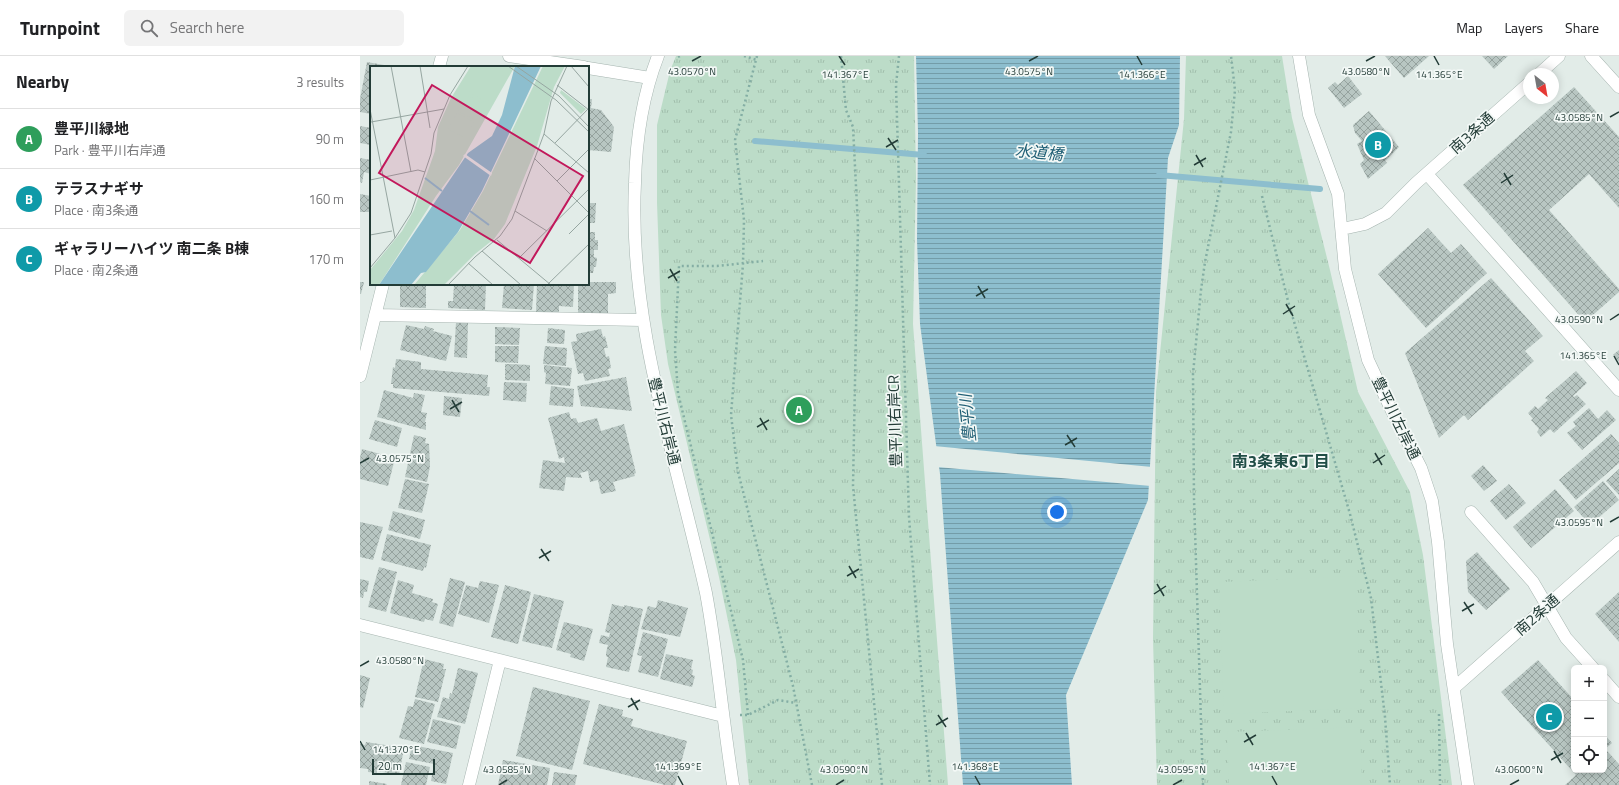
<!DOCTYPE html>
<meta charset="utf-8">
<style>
body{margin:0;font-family:"Titillium Web","Noto Sans JP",sans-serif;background:#f2f2f2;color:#202124}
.controls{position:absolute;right:12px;bottom:12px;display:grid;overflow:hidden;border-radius:6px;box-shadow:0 2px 10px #0003}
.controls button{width:36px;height:36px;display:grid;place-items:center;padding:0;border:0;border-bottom:1px solid #e0e0e0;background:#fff;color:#202124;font:20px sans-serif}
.compass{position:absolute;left:1163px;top:12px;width:36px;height:36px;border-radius:50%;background:#fff;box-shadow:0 2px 10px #0003;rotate:149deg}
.scale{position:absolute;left:12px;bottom:10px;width:63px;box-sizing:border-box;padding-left:4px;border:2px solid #233c37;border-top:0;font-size:11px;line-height:14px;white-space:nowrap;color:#233c37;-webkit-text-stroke:3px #f3f8f6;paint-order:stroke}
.you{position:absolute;left:697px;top:456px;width:14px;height:14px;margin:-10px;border:3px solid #fff;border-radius:50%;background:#1a73e8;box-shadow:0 0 0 6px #1a73e833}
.badge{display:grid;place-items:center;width:26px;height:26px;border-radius:50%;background:#ea580c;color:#fff;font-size:13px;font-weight:700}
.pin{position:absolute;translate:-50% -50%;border:2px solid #fff;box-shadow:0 1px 4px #0006}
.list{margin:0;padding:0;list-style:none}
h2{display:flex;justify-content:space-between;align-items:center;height:52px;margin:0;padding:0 16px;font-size:17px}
h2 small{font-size:13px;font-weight:400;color:#757577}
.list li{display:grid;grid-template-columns:26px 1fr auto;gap:12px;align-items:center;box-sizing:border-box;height:60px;padding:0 16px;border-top:1px solid #e0e0e0}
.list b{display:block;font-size:15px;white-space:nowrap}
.list p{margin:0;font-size:13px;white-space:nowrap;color:#757577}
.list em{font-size:13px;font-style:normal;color:#757577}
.icon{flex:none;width:22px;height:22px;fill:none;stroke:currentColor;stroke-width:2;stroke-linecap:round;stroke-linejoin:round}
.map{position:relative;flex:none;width:1259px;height:729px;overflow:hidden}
header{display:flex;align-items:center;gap:24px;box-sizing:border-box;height:56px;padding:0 20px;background:#fff;border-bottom:1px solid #e0e0e0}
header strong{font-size:19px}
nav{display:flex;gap:22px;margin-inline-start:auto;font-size:14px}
.search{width:280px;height:36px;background:#f2f2f2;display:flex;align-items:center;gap:10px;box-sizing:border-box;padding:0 14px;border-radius:6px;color:#757577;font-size:15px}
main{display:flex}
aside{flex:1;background:#fff}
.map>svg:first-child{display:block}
.park{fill:url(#park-tufts)}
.garden{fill:#bcdcc8}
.water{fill:url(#water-rules)}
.pier{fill:#e2ece8}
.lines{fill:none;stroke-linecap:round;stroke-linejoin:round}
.stream{stroke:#8dbece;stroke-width:6}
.building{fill:url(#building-cross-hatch)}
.minor-casing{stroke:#a5b4af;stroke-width:13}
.path{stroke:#84aea4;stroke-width:2.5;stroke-dasharray:2 3;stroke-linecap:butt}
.minor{stroke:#fff;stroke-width:12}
.ticks{fill:none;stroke:#233c37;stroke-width:1.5}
.labels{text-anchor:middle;stroke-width:3.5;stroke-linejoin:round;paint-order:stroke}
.street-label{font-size:15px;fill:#233c37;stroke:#f3f8f6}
.water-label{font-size:16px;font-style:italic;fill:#205f75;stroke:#f3f8f6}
.neighbourhood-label{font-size:16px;font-weight:bold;fill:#204d46;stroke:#f3f8f6}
.inset-river{fill:none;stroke:#8dbece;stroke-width:2}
.inset-road{fill:none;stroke:#96a6a1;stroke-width:1}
.view{fill:#c2185b;fill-opacity:0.15;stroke:#c2185b;stroke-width:2}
.inset-edge{fill:none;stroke:#233c37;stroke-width:2}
.ticks-label{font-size:10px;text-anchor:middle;fill:#233c37;stroke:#f3f8f6;stroke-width:3.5;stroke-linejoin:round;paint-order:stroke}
</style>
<header>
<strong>Turnpoint</strong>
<div class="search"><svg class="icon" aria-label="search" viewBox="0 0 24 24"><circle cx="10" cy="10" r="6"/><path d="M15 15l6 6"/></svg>Search here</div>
<nav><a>Map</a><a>Layers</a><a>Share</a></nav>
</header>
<main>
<aside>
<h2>Nearby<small>3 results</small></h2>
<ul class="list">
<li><span class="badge" style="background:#2e9e5b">A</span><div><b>豊平川緑地</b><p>Park · 豊平川右岸通</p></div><em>90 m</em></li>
<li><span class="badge" style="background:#0f9aa8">B</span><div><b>テラスナギサ</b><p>Place · 南3条通</p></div><em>160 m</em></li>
<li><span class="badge" style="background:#0f9aa8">C</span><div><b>ギャラリーハイツ 南二条 B棟</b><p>Place · 南2条通</p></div><em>170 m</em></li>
</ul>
</aside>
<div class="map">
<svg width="1259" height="729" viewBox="0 0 1259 729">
<defs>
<pattern id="park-tufts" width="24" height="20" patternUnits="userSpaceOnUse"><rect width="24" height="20" fill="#bcdcc8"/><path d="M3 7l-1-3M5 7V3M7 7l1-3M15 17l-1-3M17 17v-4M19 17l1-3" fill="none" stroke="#a1beac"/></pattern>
<pattern id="water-rules" width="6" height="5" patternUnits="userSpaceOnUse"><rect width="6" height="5" fill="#8dbece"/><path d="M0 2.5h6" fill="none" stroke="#739ca8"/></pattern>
<pattern id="building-cross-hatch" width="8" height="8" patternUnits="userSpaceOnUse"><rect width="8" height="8" fill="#b8c6c2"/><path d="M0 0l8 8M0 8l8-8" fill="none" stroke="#95a29e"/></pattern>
</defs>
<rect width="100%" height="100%" fill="#e2ece8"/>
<path class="park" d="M316,0H554L556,122L553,268L588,729H389L376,604L359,521L308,308L301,259L297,147V69L310,15Z
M826,0H922L932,62L970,214L998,336L1050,436L1063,499L1092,729H797L793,583L796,336L824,63Z"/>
<path class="garden" d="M995,520L1001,652L864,658L859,526Z
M1000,671L1002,729H869L867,676Z"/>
<path class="water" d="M556,0H820L819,69L808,102L788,444L706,639L712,729H603L580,418L560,268L557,184L558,77Z"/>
<path class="pier" d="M574,390L792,411L791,430L577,411Z"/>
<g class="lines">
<path class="stream" d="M395,85L564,99
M799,119L960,133"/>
</g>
<path class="building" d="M1025,0H1069L1044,22Z
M1122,0H1148L1134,13Z
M7,6L24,9L23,11H11V58L0,56V43Z
M988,20L1002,38L984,52L968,32L975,26L978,29Z
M1214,31L1259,81V152L1229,118L1189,154L1259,233V236L1225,266L1103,129Z
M228,43H232L231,52L241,54L254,71L251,96L228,94Z
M1009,55L1039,91L1025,105L1027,107L1008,123L1000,108L1004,104L997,88L1002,85L995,77L993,69Z
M0,70L11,72V89L0,87Z
M0,102L11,104V118L4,116L2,127L0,126Z
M0,138L11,140V156H0Z
M228,147H236L235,167H228Z
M1068,172L1091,197L1101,188L1127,217L1066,272L1018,218Z
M228,176H235V184H238V194H234V201L237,202L236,211H234L233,217H228Z
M1131,222L1183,280L1165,295L1174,305L1108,364L1104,359L1079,382L1045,297Z
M0,226H4L1,238H0Z
M228,226H256V237L248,238V258H218V228H228Z
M40,228H71V230H66V252L40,251Z
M94,228H126L125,254L88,252V245H93Z
M144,228H174L172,254L142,252Z
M177,228H214L213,251L199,250V257L176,256Z
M96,266H108L107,302L94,301Z
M46,269L64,273L65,270L74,273L73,275L92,280L86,305L40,294Z
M135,271L160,272L159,289L135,288Z
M188,272L205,274L204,288L187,287Z
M241,273L243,281L245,280L248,292H244L246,301L249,300L251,312L248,313L250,320L225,325L223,317L218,318L211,286L217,285L216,278Z
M135,290H159L158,307L135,306Z
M185,290L207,292L206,310L183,308Z
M1259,294V306L1253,299Z
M36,303L61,306V313L128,319L127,331H130L129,340L33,332V328H31L33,311L35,312Z
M145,308L170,309V325L145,324Z
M184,309L212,312L210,330L185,328L186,317L184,316Z
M1216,315L1227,327L1213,340L1214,341L1217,339L1226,348L1194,377L1190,373L1181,381L1177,376L1179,373L1171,364L1173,363L1168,357L1175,350L1178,353L1188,344L1185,342Z
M266,321L272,355L221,350L217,330Z
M144,326L167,327L166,346L143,344Z
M191,330L214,333L213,351L189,349Z
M24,334L53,342L54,337L65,339L61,356L67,357L65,366H66V374L17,361Z
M84,340L102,342L100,361L83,359Z
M1229,352L1238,363L1247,354L1256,364L1222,394L1207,377L1216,370L1213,366Z
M209,356L211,363L216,362L218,367L237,362L241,375L264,368L276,417L274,418L275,420L253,426L256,435L241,438L238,424L230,426L228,415L220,417L222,422L206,421L204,435L179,432L183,404L205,407L204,401L199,403L188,362Z
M15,364L42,372L37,391L9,383Z
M1251,378L1259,387V407L1216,444L1199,424Z
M54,379L66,382L65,387L69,388L70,410L67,426L45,421Z
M2,393L35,402L28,430L0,423V402Z
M1123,409L1137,425L1124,435L1111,420Z
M1259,413V439L1246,425Z
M45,423L69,428L62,457L38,452Z
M1243,425L1259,444L1230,469L1214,451Z
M1149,428L1166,447L1146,464L1130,445Z
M1195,433L1214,455L1171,492L1153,471Z
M33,455L65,464L60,483L28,474Z
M0,466L23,471L13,504L0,501Z
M27,478L71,489L66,512L64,511L63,515L21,504Z
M1117,496L1150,533L1126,554L1108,536L1106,505Z
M19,511L37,516L26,556L8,551Z
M90,522L105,526L93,571L79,567Z
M0,523L9,525L7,536H4L3,542L0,541Z
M38,524L54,529L52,537L73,543L72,546L78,548L73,565L65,563L64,566L30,557Z
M120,525L139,529L129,567L98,558L106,529L118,532Z
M145,529L171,536L158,588L131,581Z
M1259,536V586L1235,558Z
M174,538L204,545L192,592L162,585Z
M298,544L328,552L320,581L281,573L288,550L296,552Z
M252,548L264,551V549L283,553L269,616L246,611L248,601L246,600V597L248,589L239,587L241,579L249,581L250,577L245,576Z
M204,566L233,573L224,605L210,601L211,598L196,594Z
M283,576L308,583L298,621L278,616L282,600L277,599Z
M306,598L333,604L331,613L333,614L332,619L335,620L332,631L300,623Z
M64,603L84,608L83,613H86L78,646L55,641Z
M1178,604L1214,644V714H1244V678L1252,687L1245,693L1259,708V729H1205L1216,719L1141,636Z
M98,612L118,617L105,668L77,661L83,641L89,643L90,637L92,638Z
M0,619L10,622L3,652L0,651Z
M173,631L230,645L212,714L156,700Z
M55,643L75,648L64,688L39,682L48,650L53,651Z
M239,648L263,654L262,660L273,663L271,670L327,685L315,729H305L223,708Z
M73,663L101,670L96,693L67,686Z
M6,686L44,692L39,719L17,715V717L8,716V713L0,712V688L5,689Z
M52,689L93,697L86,728L71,725L74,708L49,703Z
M143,704L190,712L187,729H138Z
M46,706L70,711L66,729H41Z
M194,716L217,719L215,729H192Z
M9,725L27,728L26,729H9Z"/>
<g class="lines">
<defs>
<path id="minor" d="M149,0L224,11
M298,0C282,41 276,84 275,127C268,268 316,401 346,537C352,569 356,601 360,633C364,665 368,697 373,729
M939,0L949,59L978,138L985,213L1008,304L1030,351L1061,412L1072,445L1078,486L1087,588L1108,729
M1231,0L1259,31
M79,11L82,0
M228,12L290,22
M1179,18L1199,0
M1067,118L1259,334
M982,173L1005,168L1026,157L1056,127L1169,27
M15,259L282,264
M0,320L23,228
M1111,456L1173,526L1206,582L1233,612
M0,569L363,660
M1244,624L1259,641
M1094,632L1259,486
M109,729L140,604"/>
</defs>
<use href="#minor" class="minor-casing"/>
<path class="path" d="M384,0L397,4
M397,0L375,84L384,164L383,208L371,359L378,416L433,630L452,729
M481,0L486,54L493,71L498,170L493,430L522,729
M539,0L536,29L549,461L570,729
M318,1L320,0
M902,140L928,245L990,458L1011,542L1025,661L1030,729
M1079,658L1080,729
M380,659H388L418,644L436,647
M388,659L383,604L318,337L315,294L319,210H357L403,205
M843,729L834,443L833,318L841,234L845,206L871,76L875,34L871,0"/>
<use href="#minor" class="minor"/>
</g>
<path class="ticks" d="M479,0L485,9M777,0L782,9M1074,0L1079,9M332,5L341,0M669,5L678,0M1006,5L1015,0M1250,61L1259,56M528,82L536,94M526,91L538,84M836,99L843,111M834,109L846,102M1144,117L1151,129M1141,127L1153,119M310,213L317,225M308,222L320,215M618,230L625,242M616,240L628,233M926,248L933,260M923,258L935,250M1250,264L1259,258M1254,300L1259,309M92,344L99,356M90,353L102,346M400,362L407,374M397,371L409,364M707,379L715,391M705,389L717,382M1015,397L1022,409M0,407L9,402M1013,407L1025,399M1250,466L1259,461M181,493L189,505M179,502L191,495M489,510L496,522M487,520L499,513M797,528L804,540M794,538L806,530M1104,546L1112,558M1102,555L1114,548M0,610L9,605M271,642L278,654M268,651L280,644M578,659L586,671M576,669L588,662M886,677L893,689M0,685L5,694M884,686L896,679M1194,695L1201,707M1191,704L1203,697M318,720L323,729M615,720L620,729M912,720L917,729M139,729L147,724M476,729L484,724M813,729L822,724M1150,729L1159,724"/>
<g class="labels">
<g class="street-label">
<text transform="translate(1112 77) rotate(-42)" y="5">南3条通</text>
<text transform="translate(1036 362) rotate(64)" y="5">豊平川左岸通</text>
<text transform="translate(304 365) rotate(76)" y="5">豊平川右岸通</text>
<text transform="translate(535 365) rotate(-92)" y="5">豊平川右岸CR</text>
<text transform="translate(1177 559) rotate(-41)" y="5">南2条通</text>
</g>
<g class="water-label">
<text transform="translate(679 96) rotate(5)" y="6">水道橋</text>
<text transform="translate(607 362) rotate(-96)" y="6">豊平川</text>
</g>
<g class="neighbourhood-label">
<text x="921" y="411">南3条東6丁目</text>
</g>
</g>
<g transform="translate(10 10)">
<rect width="219" height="219" fill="#e2ece8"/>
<path d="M191,24L216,43L211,48L190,27Z" fill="#bcdcc8"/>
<path d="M101,0H145L89,99L66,130L9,219H0V204L32,165L44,144L65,85L68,61L81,32ZM173,0H195L184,21L167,80L135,158L124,173L105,188L74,219H44L90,164L113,125Z" fill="#bcdcc8"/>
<path d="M113,0H123L134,7L117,37L96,24ZM97,29L113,38L105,54L88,45ZM87,47L104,56L95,72L78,63Z" fill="#bcdcc8"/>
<path d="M145,0H171L112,125L88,166L56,206L51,207L41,219H9L98,87L122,70L132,49Z" fill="#8dbece"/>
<path d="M95,88L122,107L121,110L93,90Z" fill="#e2ece8"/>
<path class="inset-river" d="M55,112L72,125M100,145L119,159"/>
<path class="inset-road" d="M21,0L41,106M50,0L60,62M138,0L186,34L219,66M146,0L189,30L219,61M201,0L219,21M187,19L219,44M0,43L25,172M1,56L74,43M174,68L219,107M185,77L219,42M164,92L219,147M0,114L48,104L55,106M187,115L219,83M145,145L177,165M199,168L219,148M0,169L22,165M127,174L181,219M112,185L151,219M149,192L219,123M98,197L123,219M0,202L25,172L41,147L61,88L64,67L80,29L98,0M78,219L105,191L130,170L142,153L174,68L181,35L197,0M177,219L219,178"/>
<path class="view" d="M62,19L213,110L160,197L9,107Z"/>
<rect width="219" height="219" class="inset-edge"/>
</g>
<g class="ticks-label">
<text x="669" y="19">43.0575°N</text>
<text x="1006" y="19">43.0580°N</text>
<text x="332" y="19">43.0570°N</text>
<text x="1079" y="22">141.365°E</text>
<text x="485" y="22">141.367°E</text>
<text x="782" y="22">141.366°E</text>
<text x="1219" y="65">43.0585°N</text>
<text x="1219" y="267">43.0590°N</text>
<text x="1223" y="303">141.365°E</text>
<text x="40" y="406">43.0575°N</text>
<text x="1219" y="470">43.0595°N</text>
<text x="40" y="608">43.0580°N</text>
<text x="36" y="697">141.370°E</text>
<text x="318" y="714">141.369°E</text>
<text x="615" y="714">141.368°E</text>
<text x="912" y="714">141.367°E</text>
<text x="147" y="717">43.0585°N</text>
<text x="484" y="717">43.0590°N</text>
<text x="822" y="717">43.0595°N</text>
<text x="1159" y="717">43.0600°N</text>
</g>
</svg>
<div class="controls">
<button>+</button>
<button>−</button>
<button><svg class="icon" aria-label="locate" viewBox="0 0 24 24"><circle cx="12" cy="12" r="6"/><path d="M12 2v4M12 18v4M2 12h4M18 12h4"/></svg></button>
</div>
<svg class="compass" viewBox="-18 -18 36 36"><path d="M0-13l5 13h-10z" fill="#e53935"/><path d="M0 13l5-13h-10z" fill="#757577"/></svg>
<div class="scale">20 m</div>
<div class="you"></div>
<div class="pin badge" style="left:439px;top:354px;background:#2e9e5b">A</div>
<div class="pin badge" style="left:1018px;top:89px;background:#0f9aa8">B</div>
<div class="pin badge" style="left:1189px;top:661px;background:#0f9aa8">C</div>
</div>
</main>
